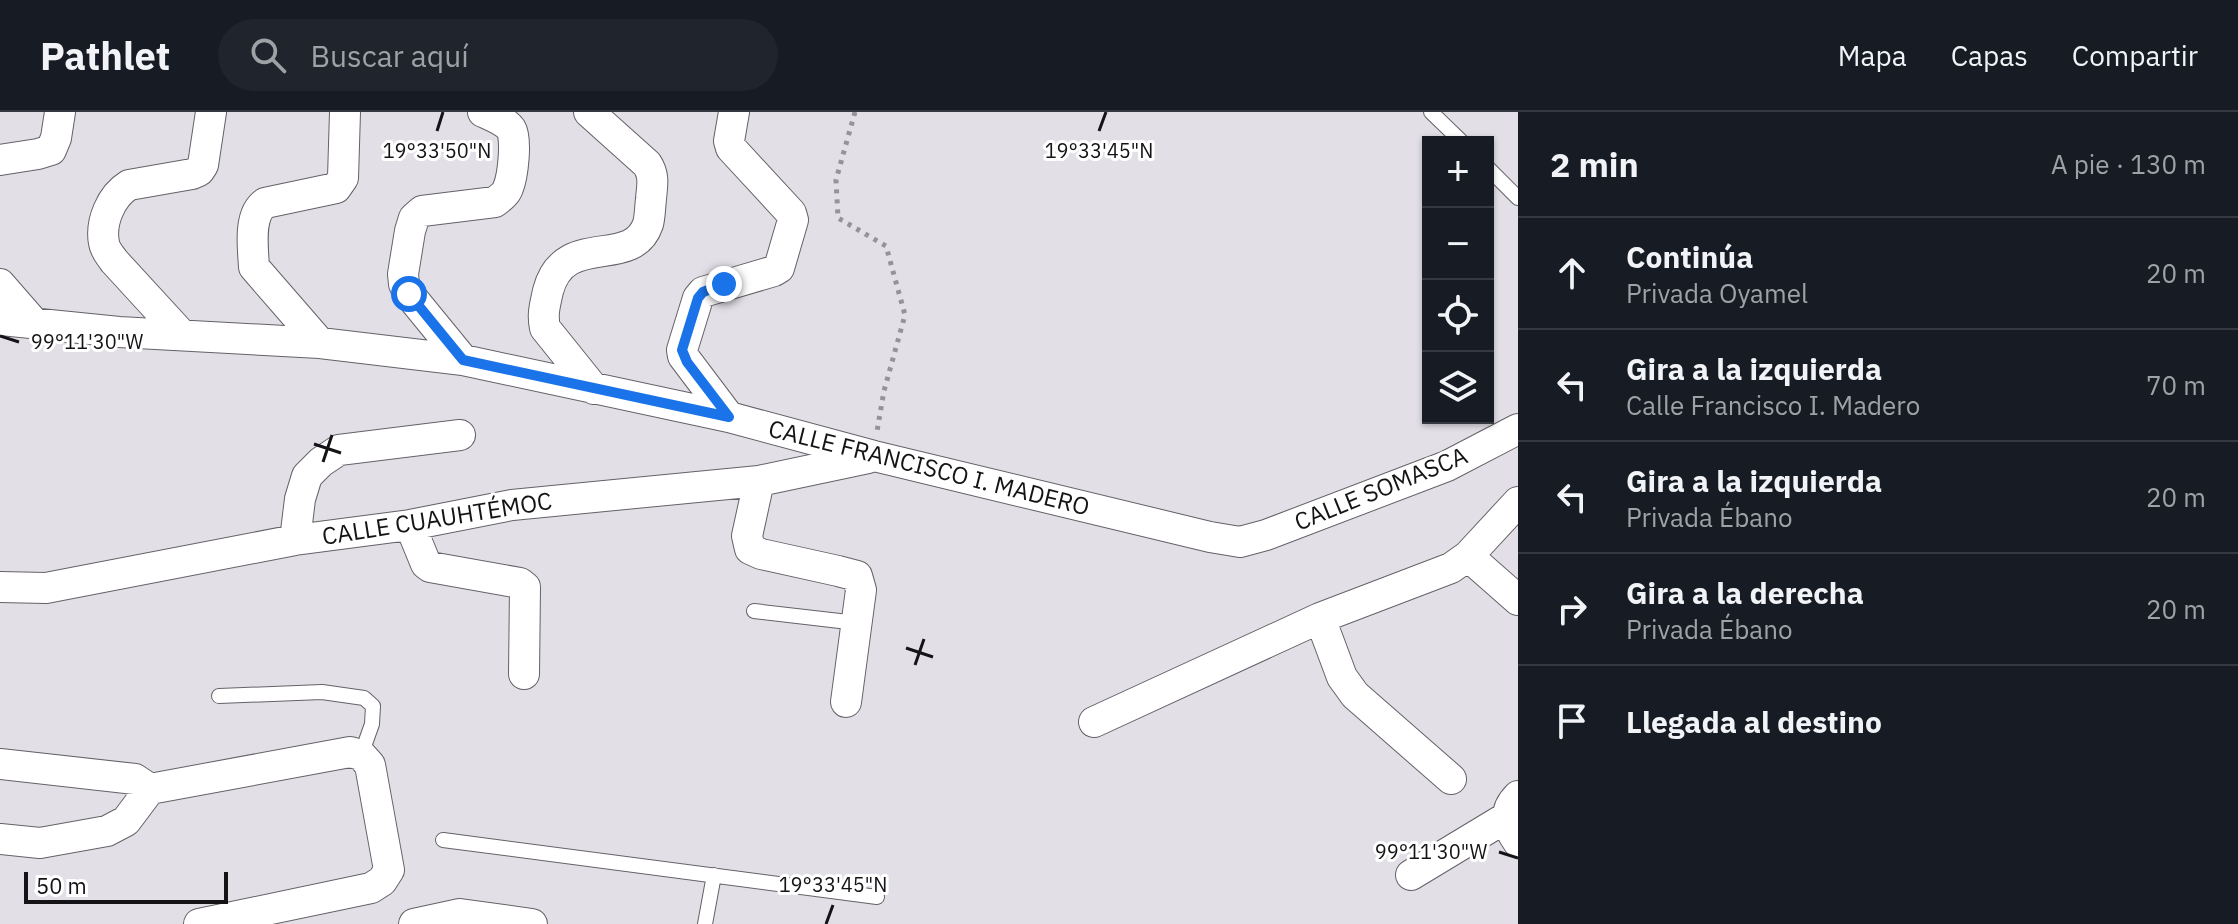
<!DOCTYPE html>
<html lang="es">
<meta charset="utf-8">
<style>
body{margin:0;font-family:"IBM Plex Sans",sans-serif;background:#20242c;color:#f1f3f6}
.controls{position:absolute;right:24px;top:24px;display:grid;overflow:hidden;border-radius:0px;box-shadow:0 2px 6px #0004}
.controls button{width:72px;height:72px;display:grid;place-items:center;padding:0;border:0;border-bottom:2px solid #363941;background:#171b24;color:#f1f3f6;font:40px sans-serif}
.scale{position:absolute;left:24px;bottom:20px;width:204px;box-sizing:border-box;padding-left:8px;border:4px solid #141315;border-top:0;font-size:22px;line-height:28px;white-space:nowrap;color:#141315;-webkit-text-stroke:6px #fff;paint-order:stroke}
.stop{position:absolute;width:24px;height:24px;margin:-18px;border:6px solid #1a73e8;border-radius:50%;background:#fff}
.stop.end{background:#1a73e8;border-color:#fff;box-shadow:0 2px 8px #0008}
.list{margin:0;padding:0;list-style:none}
h2{display:flex;justify-content:space-between;align-items:center;height:104px;margin:0;padding:0 32px;font-size:34px}
h2 small{font-size:26px;font-weight:400;color:#9ea1a6}
.list li{display:grid;grid-template-columns:52px 1fr auto;gap:24px;align-items:center;box-sizing:border-box;height:112px;padding:0 32px;border-top:2px solid #363941}
.list b{display:block;font-size:30px;white-space:nowrap}
.list p{margin:0;font-size:26px;white-space:nowrap;color:#9ea1a6}
.list em{font-size:26px;font-style:normal;color:#9ea1a6}
.icon{flex:none;width:44px;height:44px;fill:none;stroke:currentColor;stroke-width:2;stroke-linecap:round;stroke-linejoin:round}
.map{position:relative;flex:none;width:1518px;height:812px;overflow:hidden}
header{display:flex;align-items:center;gap:48px;box-sizing:border-box;height:112px;padding:0 40px;background:#171b24;border-bottom:2px solid #363941}
header strong{font-size:38px}
nav{display:flex;gap:44px;margin-inline-start:auto;font-size:28px}
.search{width:560px;height:72px;background:#20242c;display:flex;align-items:center;gap:20px;box-sizing:border-box;padding:0 28px;border-radius:44px;color:#9ea1a6;font-size:30px}
main{display:flex}
aside{flex:1;background:#171b24}
.map>svg:first-child{display:block}
.lines{fill:none;stroke-linecap:round;stroke-linejoin:round}
.lane-casing{stroke:#656168;stroke-width:16}
.street-casing{stroke:#656168;stroke-width:32}
.path{stroke:#959398;stroke-width:5;stroke-dasharray:4 6;stroke-linecap:butt}
.lane{stroke:#fff;stroke-width:14}
.street{stroke:#fff;stroke-width:30}
.route{stroke:#1a73e8;stroke-width:10}
.ticks{fill:none;stroke:#141315;stroke-width:3}
.labels{text-anchor:middle;stroke-width:6;stroke-linejoin:round;paint-order:stroke}
.street-label{font-size:24px;fill:#141315;stroke:#fff}
.ticks-label{font-size:20px;text-anchor:middle;fill:#141315;stroke:#fff;stroke-width:6;stroke-linejoin:round;paint-order:stroke}
</style>
<header>
<strong>Pathlet</strong>
<div class="search"><svg class="icon" aria-label="search" viewBox="0 0 24 24"><circle cx="10" cy="10" r="6"/><path d="M15 15l6 6"/></svg>Buscar aquí</div>
<nav><a>Mapa</a><a>Capas</a><a>Compartir</a></nav>
</header>
<main>
<div class="map">
<svg width="1518" height="812" viewBox="0 0 1518 812">
<rect width="100%" height="100%" fill="#e3dfe7"/>
<g class="lines">
<defs>
<path id="lane" d="M1431,0L1462,30
M1488,56L1518,86
M754,499L857,511
M219,584L322,580L364,586L373,594L372,612L361,643
M443,728L877,785
M705,812L714,763"/>
<path id="street" d="M589,0L647,52C655,64 652,74 651,87C650,95 650,105 648,112C632,159 564,117 548,179C545,193 542,202 545,216L594,277
M0,48L38,42L51,38L56,26L60,0
M0,172L34,211
M0,208L119,220L320,231L463,248L729,305L874,344L1210,425L1240,430L1266,423L1447,354L1518,317
M181,222L114,149C110,143 105,138 104,131C100,110 111,84 129,73L192,62L199,59L203,53L211,0
M320,231L254,155C253,136 248,103 265,91L336,76L343,66L345,0
M463,248L409,182L404,172L403,162L410,119L414,106L422,99L495,90C500,86 506,82 508,76C513,64 517,27 511,17C505,9 492,4 483,0
M729,305L683,244L682,238L698,186L703,180L774,159L779,156L793,108L791,101L731,36L729,29L734,0
M759,369L747,424L750,437L761,442L838,459L857,464L861,478L846,590
M410,413L426,452L430,455L520,471L525,475L524,562
M295,428L300,387L307,364L321,350L339,338L460,323
M1468,444L1518,488
M0,475L46,476L295,428L410,413L512,393L759,369L868,346
M1320,506L1342,565L1355,583L1451,667
M1094,610L1320,506L1451,456L1468,444L1518,390
M0,652L135,667L150,677L350,640L361,643L370,653L389,758L382,769L371,776L199,812
M1518,684C1503,699 1506,713 1518,730
M0,727L40,731L107,719L126,709L150,677
M1411,763L1507,705
M414,812L460,802L532,812"/>
</defs>
<use href="#lane" class="lane-casing"/>
<use href="#street" class="street-casing"/>
<path class="path" d="M855,0L836,68L838,106L886,134L905,203L884,279L877,319"/>
<use href="#lane" class="lane"/>
<use href="#street" class="street"/>
</g>
<g class="lines">
<path class="route" d="M409,182L463,248L729,305L687,250L682,238L698,186L703,180L724,172"/>
</g>
<path class="ticks" d="M437,19L443,0M1099,19L1106,0M0,224L19,230M314,332L341,341M323,350L332,323M906,536L933,545M915,553L924,527M1499,740L1518,746M826,812L833,793"/>
<g class="labels">
<g class="street-label">
<text transform="translate(929 356) rotate(14)" y="8">CALLE FRANCISCO I. MADERO</text>
<text transform="translate(1381 377) rotate(-22)" y="8">CALLE SOMASCA</text>
<text transform="translate(437 407) rotate(-9)" y="8">CALLE CUAUHTÉMOC</text>
</g>
</g>
<g class="ticks-label">
<text x="437" y="46">19°33'50"N</text>
<text x="1099" y="46">19°33'45"N</text>
<text x="87" y="237">99°11'30"W</text>
<text x="1431" y="747">99°11'30"W</text>
<text x="833" y="780">19°33'45"N</text>
</g>
</svg>
<div class="controls">
<button>+</button>
<button>−</button>
<button><svg class="icon" aria-label="locate" viewBox="0 0 24 24"><circle cx="12" cy="12" r="6"/><path d="M12 2v4M12 18v4M2 12h4M18 12h4"/></svg></button>
<button><svg class="icon" aria-label="layers" viewBox="0 0 24 24"><path d="M12 4l9 5-9 5-9-5zM3 14l9 5 9-5"/></svg></button>
</div>
<div class="scale">50 m</div>
<div class="stop" style="left:409px;top:182px"></div>
<div class="stop end" style="left:724px;top:172px"></div>
</div>
<aside>
<h2>2 min<small>A pie · 130 m</small></h2>
<ul class="list">
<li><svg class="icon" aria-label="ahead" viewBox="0 0 24 24"><path d="M12 20V5M6 11l6-6 6 6"/></svg><div><b>Continúa</b><p>Privada Oyamel</p></div><em>20 m</em></li>
<li><svg class="icon" aria-label="left" viewBox="0 0 24 24"><path d="M17 20v-9H6M10 6l-5 5 5 5"/></svg><div><b>Gira a la izquierda</b><p>Calle Francisco I. Madero</p></div><em>70 m</em></li>
<li><svg class="icon" aria-label="left" viewBox="0 0 24 24"><path d="M17 20v-9H6M10 6l-5 5 5 5"/></svg><div><b>Gira a la izquierda</b><p>Privada Ébano</p></div><em>20 m</em></li>
<li><svg class="icon" aria-label="right" viewBox="0 0 24 24"><path d="M7 20v-9h11M14 6l5 5-5 5"/></svg><div><b>Gira a la derecha</b><p>Privada Ébano</p></div><em>20 m</em></li>
<li><svg class="icon" aria-label="arrive" viewBox="0 0 24 24"><path d="M6 21V4h12l-3 4 3 4H6"/></svg><div><b>Llegada al destino</b></div></li>
</ul>
</aside>
</main>
